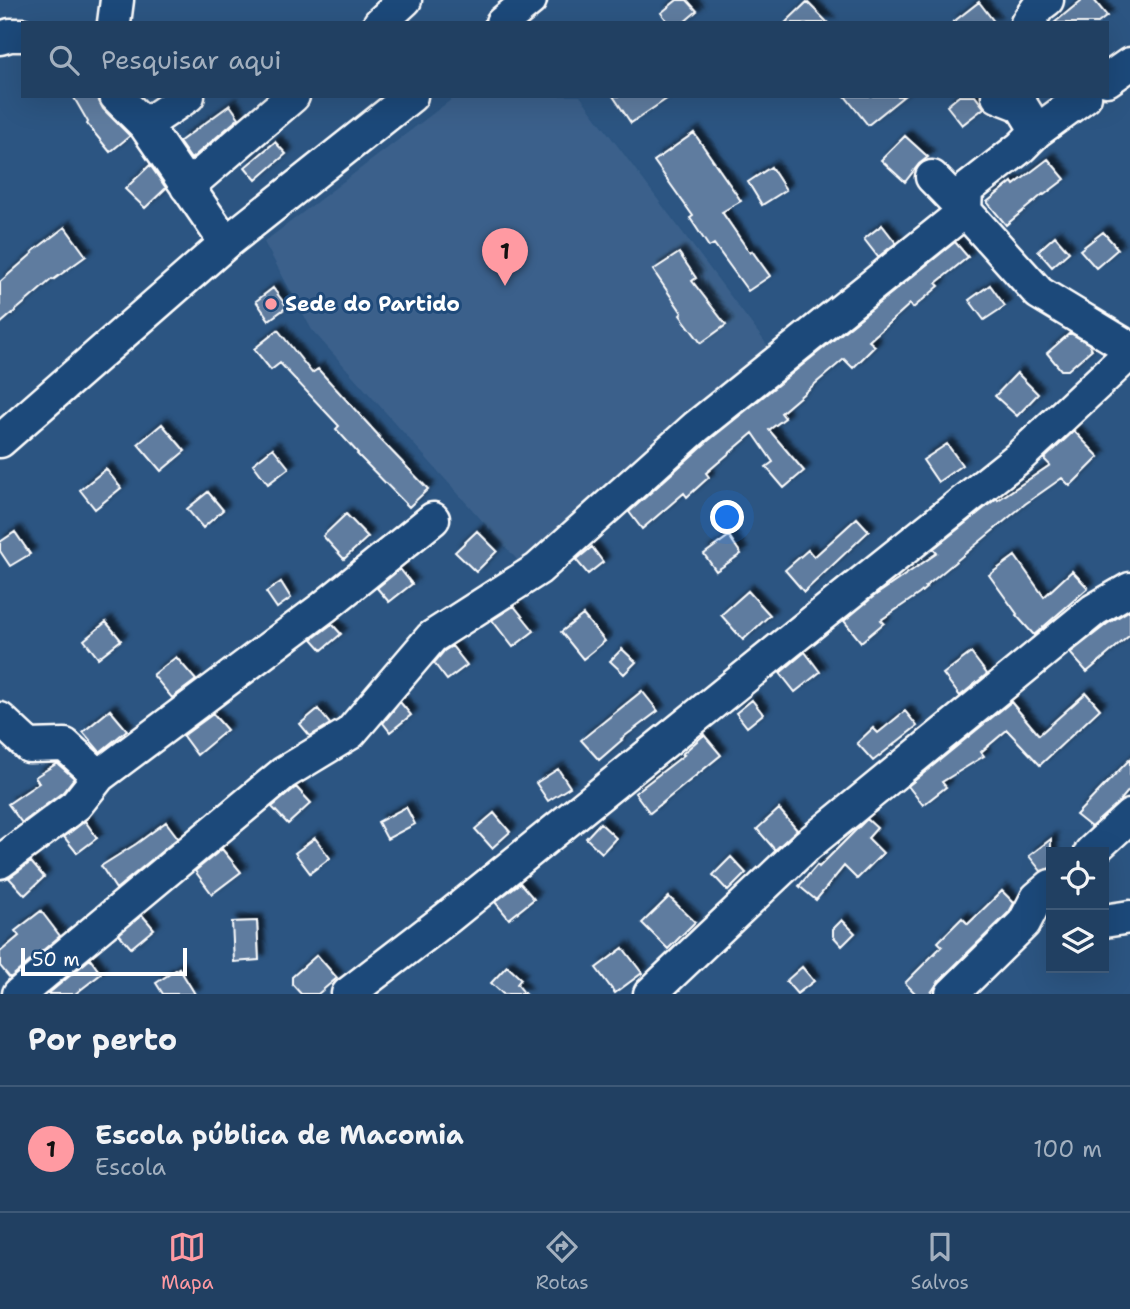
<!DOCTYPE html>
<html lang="pt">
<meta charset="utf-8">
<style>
body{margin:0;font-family:"Shantell Sans",sans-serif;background:#294768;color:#f1f3f6}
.controls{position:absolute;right:21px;bottom:21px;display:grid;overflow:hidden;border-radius:0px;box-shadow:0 7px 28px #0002}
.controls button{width:63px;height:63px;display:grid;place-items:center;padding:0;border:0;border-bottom:2px solid #3e5977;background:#214062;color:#f1f3f6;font:35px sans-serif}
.scale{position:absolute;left:21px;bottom:18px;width:166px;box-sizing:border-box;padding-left:7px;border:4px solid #fff;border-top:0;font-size:19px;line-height:24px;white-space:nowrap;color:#fff;-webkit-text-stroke:5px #1f4a7a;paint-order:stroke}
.you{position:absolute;left:728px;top:518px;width:24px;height:24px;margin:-18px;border:5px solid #fff;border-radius:50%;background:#1a73e8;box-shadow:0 0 0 10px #1a73e833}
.badge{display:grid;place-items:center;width:46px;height:46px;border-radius:50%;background:#ff9aa2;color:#111;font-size:23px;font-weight:700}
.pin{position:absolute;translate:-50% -58px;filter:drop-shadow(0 2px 4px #0008)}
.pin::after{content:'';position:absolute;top:37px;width:24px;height:21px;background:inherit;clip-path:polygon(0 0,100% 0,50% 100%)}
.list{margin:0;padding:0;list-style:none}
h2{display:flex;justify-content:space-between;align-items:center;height:91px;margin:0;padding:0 28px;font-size:30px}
h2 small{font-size:23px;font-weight:400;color:#a2afbe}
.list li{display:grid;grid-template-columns:46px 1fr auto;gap:21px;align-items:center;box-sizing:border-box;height:126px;padding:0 28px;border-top:2px solid #3e5977}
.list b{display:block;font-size:26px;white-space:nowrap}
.list p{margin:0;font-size:23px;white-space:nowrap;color:#a2afbe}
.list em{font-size:23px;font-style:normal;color:#a2afbe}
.icon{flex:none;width:38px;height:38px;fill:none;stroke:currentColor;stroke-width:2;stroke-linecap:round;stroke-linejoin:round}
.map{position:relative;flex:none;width:1130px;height:994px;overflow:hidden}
.search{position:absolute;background:#214062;box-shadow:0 7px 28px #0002;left:21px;right:21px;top:21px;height:77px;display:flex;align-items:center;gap:18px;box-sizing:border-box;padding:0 24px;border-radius:0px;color:#a2afbe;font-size:26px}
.sheet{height:217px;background:#214062}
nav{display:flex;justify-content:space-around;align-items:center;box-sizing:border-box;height:98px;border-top:2px solid #3e5977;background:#214062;font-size:19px;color:#a2afbe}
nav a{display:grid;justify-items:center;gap:4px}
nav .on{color:#ff9aa2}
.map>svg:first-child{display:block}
.built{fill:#3b618b}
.building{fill:#5e7c9f;stroke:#fff;stroke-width:2;filter:url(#shadow)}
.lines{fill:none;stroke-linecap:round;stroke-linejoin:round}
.minor-casing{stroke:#fff;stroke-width:37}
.minor{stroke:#1f4a7a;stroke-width:32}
.poi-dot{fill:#ff9aa2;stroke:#1f4a7a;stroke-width:2.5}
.labels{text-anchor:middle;stroke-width:6;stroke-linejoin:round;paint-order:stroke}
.poi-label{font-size:21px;font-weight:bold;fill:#fff;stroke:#1f4a7a;text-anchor:start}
</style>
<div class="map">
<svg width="1130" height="994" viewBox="0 0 1130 994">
<defs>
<filter id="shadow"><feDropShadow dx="6" dy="-6" stdDeviation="2" flood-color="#0009"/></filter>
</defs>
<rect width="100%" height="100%" fill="#2c5582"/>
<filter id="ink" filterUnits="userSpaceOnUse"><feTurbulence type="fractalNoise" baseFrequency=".0143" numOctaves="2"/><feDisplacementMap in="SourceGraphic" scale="14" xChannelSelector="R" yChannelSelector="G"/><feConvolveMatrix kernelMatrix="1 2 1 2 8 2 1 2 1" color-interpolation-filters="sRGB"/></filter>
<g filter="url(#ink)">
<path class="built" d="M456,96H580L774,354L520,563L312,330L264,242Z"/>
<path class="building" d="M677,0H687L697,11L683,23H669L661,13Z
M1082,0H1094L1107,16L1098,23H1054Z
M807,2L828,23H785Z
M979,2L995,23H952Z
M73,96H98L99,101L103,109L130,136L110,152L87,124L88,122Z
M613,96H671L631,123Z
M845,96H904L868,125Z
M959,96H975L984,108L962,125L947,106Z
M230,105L239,118L191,159L179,142Z
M694,133L741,201L722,212L750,253L752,251L770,276L748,291L714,244L709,247L690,218L693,216L654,161Z
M905,136L928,157L919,164L905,182L881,160Z
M275,142L286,154L256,180L245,167Z
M1048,159L1065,179L1044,195L1043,194L1006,225L987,202L1012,182L1014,185Z
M150,165L166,188L145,208L125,189Z
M771,167L786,190L762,205L748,182Z
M882,225L896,243L878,257L864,239Z
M65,227L86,256L53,280L52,279L0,324V282L33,253L32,252Z
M1103,232L1118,249L1096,268L1080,250Z
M1055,236L1069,252L1052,267L1038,251Z
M955,242L968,257L936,283L939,286L913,308L910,304L869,341L875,346L853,368L844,359L781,413L785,418L769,430L804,471L784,488L766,467L773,462L753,433L706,473L709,477L687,497L684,493L642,529L629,512L708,441Z
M679,253L696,278L692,281L726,325L701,343L680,315L682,313L653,270Z
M990,285L1005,306L984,320L969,300Z
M273,288L287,307L269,320L256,301Z
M278,330L312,373L318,369L379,436L378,437L428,489L409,507L357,454L358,453L336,429L339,426L280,363L271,370L254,349Z
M1070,333L1089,344L1092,349L1068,370H1061L1047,353Z
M1017,373L1038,394L1017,416L995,396Z
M162,424L185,451L161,471L138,444Z
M1074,431L1099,457L1070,486L1062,478L1025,504L925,587L926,588L919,594L881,620L884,623L861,642L844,621L873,597L937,553L933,549L997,498L998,500L1050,465L1044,459Z
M947,444L962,465L938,482L923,460Z
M273,448L289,468L268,484L253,464Z
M106,469L121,488L95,509L80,490Z
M208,492L223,510L203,528L187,509Z
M346,514L368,537L344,559L323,536Z
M857,518L869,531L804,592L785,570L808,550L814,557Z
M477,531L497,551L476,572L455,552Z
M15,532L30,554L10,566L0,551V542Z
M729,536L741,554L716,571L704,554Z
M592,547L603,562L588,574L576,560Z
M1015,556L1044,597L1072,571L1088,588L1034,635L1016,615L1017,614L989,575Z
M400,569L412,584L389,602L377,588Z
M281,582L291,598L277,608L266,592Z
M748,591L770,615L743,640L721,615Z
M514,606L534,631L513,647L492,620Z
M1130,610V635L1087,672L1070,653L1107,624Z
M583,615L605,641L583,659L561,632Z
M106,622L121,640L98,658L84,640Z
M332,624L341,634L322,650L312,639Z
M452,646L467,665L447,680L434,663L444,651Z
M622,649L636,662L624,674L610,661Z
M805,652L820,672L795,692L780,673Z
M971,653L987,674L960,696L943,674Z
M176,657L196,680L172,698L153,675Z
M642,691L658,711L621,739L622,740L599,760L581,740Z
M1086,693L1100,709L1040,765L1007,730L981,752L984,756L942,782L946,787L923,805L908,786L1011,702L1039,735Z
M752,700L763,714L747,727L736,713Z
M400,702L411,715L390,732L383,723Z
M318,709L330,724L310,736L300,724Z
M110,710L127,730L100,752L83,732Z
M905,711L917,726L873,761L857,743L873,728L878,733Z
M213,714L227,730L197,755L183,736Z
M704,735L721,755L650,813L635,793L684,755L682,754Z
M1130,759V789L1119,802L1091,827L1076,815Z
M56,764H58L74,778L63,792L22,823L8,804L39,783L35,777Z
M558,769L570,787L548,801L536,783Z
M296,787L311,803L288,824L272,807Z
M406,807L415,824L387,839L378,822Z
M779,809L797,830L775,850L757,829Z
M494,813L510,832L492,848L475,829Z
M867,819L877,828L868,838L883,853L857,879L844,866L816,900L799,886L817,865L819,867Z
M85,821L97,838L77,853L64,837Z
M166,822L178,838L116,889L101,866L136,844Z
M600,823L616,838L602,853L586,838Z
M315,838L330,858L310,873L295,853Z
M1051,839V868L1041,871L1029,856Z
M222,849L241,872L212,894L195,871Z
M731,857L746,873L728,891L713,875Z
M31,862L44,877L25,895L9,878Z
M520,883L534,899L509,919L495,902Z
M1002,891L1014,903L1009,912L939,981L930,994H916L905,983L942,946L938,942L962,918L968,924Z
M669,897L695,922L668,949L642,923Z
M41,911L60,936L10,978L0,966V952L19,936L15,931Z
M142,915L154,929L131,948L119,934Z
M842,920L855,933L842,946L833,936V929Z
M257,921L259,960L234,962L232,922Z
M623,948L642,973L615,993L596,968Z
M317,955L337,978L318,994H301L292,984V977Z
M90,959L101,974L75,994H48Z
M507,966L521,979L517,984L525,994H503L491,983Z
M802,967L814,981L797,994L786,981Z
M179,968L195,994H163L156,983Z"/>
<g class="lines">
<defs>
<path id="minor" d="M114,23L117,0
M380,23L405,0
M502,23L530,0
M1027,23L1039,6L1047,0
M0,38L10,35H23
M1107,80L1130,64
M116,96L145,125L226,243
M145,125L188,96
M1037,131L1085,96
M932,177L965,211L1039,293L1130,348
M187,187L293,96
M0,441L226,243L411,96
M0,719L29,746L65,745L99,776
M1091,852L1130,816
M0,862L76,805L99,776L324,607L433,519
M1104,921L1130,917
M19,994L284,773L350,733L432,637L538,569L696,427L965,211L966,190L1021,147L1037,131L1021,105L998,96
M348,994L447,918L824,613L1018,458L1130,353
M650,994L806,846L1094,610L1130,589
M952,994L1024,923L1037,898L1051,886"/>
</defs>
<use href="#minor" class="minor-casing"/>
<use href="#minor" class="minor"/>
</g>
</g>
<circle class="poi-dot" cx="271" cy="304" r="7"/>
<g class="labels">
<g class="poi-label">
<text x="285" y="311">Sede do Partido</text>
</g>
</g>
</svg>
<div class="controls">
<button><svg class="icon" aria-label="locate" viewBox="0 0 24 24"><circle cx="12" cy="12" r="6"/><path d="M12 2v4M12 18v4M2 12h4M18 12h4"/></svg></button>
<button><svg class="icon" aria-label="layers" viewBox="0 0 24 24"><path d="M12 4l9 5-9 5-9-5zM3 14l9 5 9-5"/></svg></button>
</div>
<div class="scale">50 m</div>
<div class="you"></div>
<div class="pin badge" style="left:505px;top:286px">1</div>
<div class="search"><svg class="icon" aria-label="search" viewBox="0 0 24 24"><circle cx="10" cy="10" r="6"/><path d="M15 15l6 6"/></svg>Pesquisar aqui</div>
</div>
<section class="sheet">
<h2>Por perto<small></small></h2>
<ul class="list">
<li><span class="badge">1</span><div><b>Escola pública de Macomia</b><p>Escola</p></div><em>100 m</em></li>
</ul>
</section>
<nav>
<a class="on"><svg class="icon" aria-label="map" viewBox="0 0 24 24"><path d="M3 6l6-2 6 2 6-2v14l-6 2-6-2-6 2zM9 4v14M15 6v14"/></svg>Mapa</a>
<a><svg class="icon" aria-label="directions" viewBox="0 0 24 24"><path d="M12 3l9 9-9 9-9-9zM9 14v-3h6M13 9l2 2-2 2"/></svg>Rotas</a>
<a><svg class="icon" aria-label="saved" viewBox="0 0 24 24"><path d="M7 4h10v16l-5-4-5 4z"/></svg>Salvos</a>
</nav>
